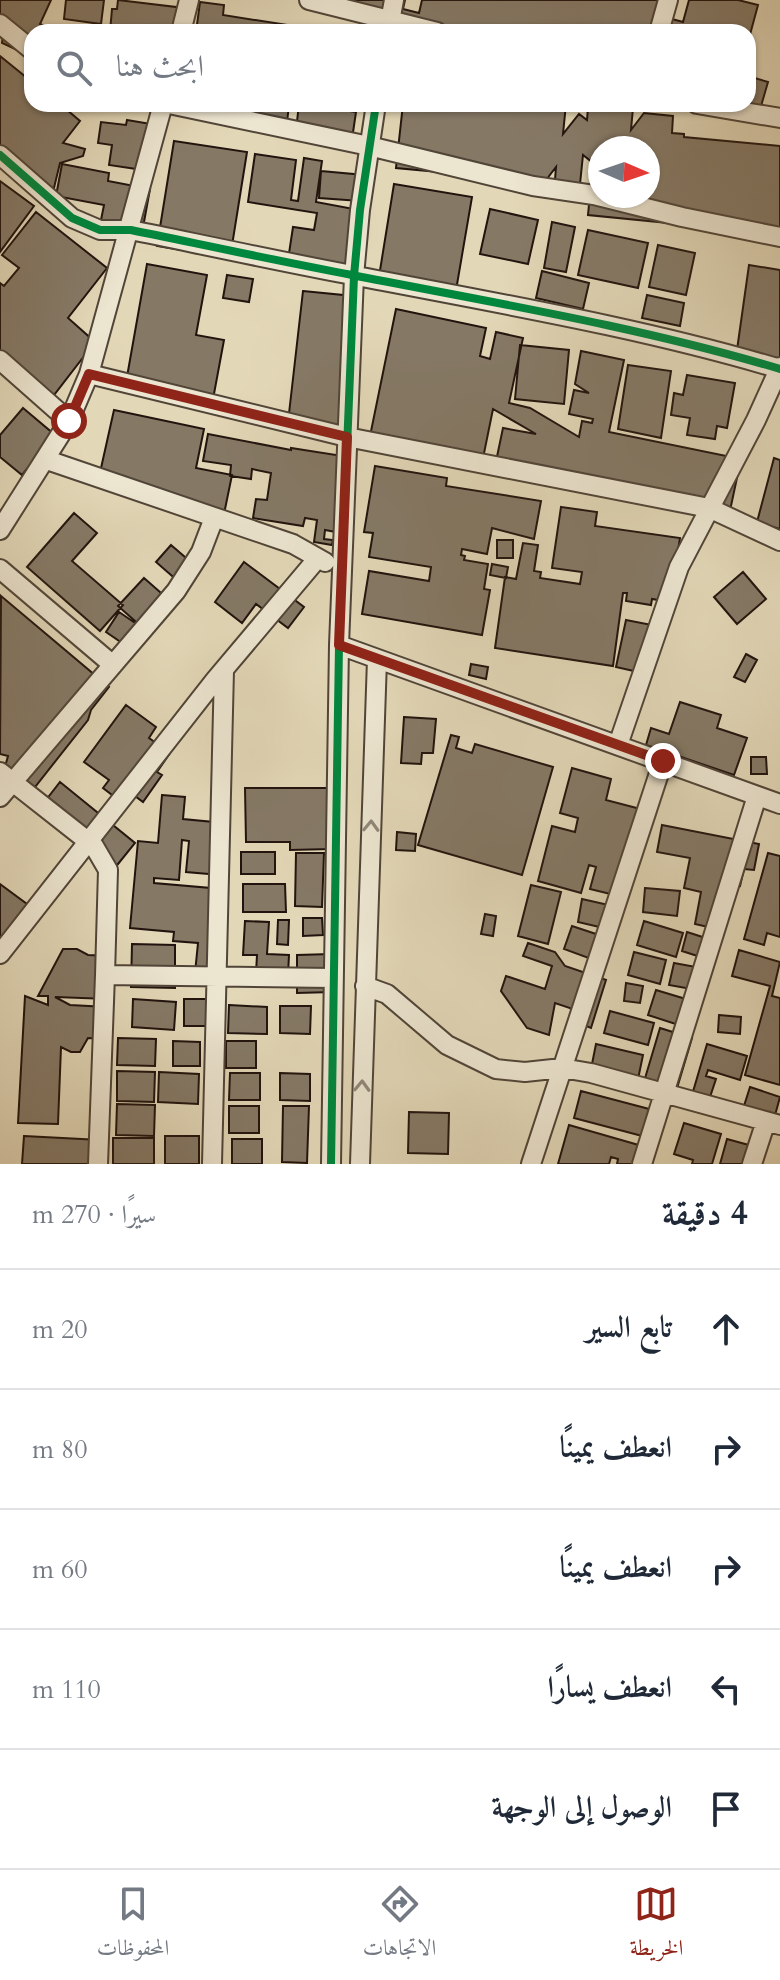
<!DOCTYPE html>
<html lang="ar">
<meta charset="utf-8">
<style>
body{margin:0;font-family:Cardo,Amiri,serif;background:#f2f2f3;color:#1f2937;direction:rtl}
.compass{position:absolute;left:588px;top:136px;width:72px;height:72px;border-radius:50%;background:#fff;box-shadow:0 2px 6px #0004;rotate:92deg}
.stop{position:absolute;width:24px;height:24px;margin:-18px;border:6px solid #8f2418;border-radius:50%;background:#fff}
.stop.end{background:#8f2418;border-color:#fff;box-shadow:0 2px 8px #0008}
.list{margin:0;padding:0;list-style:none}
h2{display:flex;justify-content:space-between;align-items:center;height:104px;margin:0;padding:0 32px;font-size:34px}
h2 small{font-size:26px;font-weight:400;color:#747a83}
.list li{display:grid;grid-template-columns:52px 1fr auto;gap:24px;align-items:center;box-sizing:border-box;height:120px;padding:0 32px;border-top:2px solid #e0e1e3}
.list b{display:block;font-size:30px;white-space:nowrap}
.list em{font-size:26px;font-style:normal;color:#747a83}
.icon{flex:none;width:44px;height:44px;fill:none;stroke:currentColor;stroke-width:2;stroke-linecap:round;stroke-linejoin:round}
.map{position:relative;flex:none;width:780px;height:1164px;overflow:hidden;direction:ltr}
.search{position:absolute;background:#fff;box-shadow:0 2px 6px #0004;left:24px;right:24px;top:24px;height:88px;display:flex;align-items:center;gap:20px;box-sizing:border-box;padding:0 28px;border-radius:24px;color:#747a83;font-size:30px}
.sheet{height:704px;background:#fff}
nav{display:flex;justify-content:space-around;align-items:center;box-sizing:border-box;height:112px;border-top:2px solid #e0e1e3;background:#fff;font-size:22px;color:#747a83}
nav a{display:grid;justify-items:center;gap:4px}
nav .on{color:#8f2418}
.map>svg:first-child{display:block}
.building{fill:#857966;stroke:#21140e;stroke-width:2;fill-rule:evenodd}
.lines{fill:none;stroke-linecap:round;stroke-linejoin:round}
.street-casing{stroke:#514538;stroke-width:22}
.street{stroke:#ece5d0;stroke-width:18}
.cycleway-casing{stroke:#ece5d0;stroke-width:13}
.cycleway{stroke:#00873e;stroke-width:8}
.oneway{stroke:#918779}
.route{stroke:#8f2418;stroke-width:10}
</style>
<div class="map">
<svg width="780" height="1164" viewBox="0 0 780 1164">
<rect width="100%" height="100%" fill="#e2d7b7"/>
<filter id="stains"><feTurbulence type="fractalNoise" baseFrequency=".0025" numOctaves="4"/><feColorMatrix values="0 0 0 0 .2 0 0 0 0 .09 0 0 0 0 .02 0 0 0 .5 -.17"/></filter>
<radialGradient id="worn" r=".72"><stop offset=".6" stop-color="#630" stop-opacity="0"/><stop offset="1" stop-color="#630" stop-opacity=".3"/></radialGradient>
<path class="building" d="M0,0H51L40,24L53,30L74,32H32V57L2,43L5,20L0,18Z
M66,0H104L101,24L64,19Z
M118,0L184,8L182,32H110L112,9H117Z
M318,0H405L403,9L419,13L422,0H677L672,19L683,22L689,0H738L758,5L748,42V32H415Z
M200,2L224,5L223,15L332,32H196Z
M0,56L32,82V104H60L80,121L63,143L85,149L83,156L60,163L53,192L0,149Z
M748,76L768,82L757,120L748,104Z
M218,104L289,105L286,131L216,123Z
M299,104H324V107L356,112L351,146L295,139Z
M403,104H566L563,134L579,114L587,120L588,107L585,104L633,108L631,130L644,113L673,116L672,133L684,134V137L780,146V234L588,215L593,163L583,155L579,194L554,192L556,167L543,184L525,180L396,168ZM600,148H648V196H600Z
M127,120L157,125L150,171L109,165L112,145L98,143L101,122L126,125Z
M174,141L247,152L230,258L157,246Z
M255,154L296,160L291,200L298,201L304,158L322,161L316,202L359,210L353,270L288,260L293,227L314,230L317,213L248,202Z
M62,164L109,173L108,181L150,189L142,233L100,225L104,205L56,196Z
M321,171L364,175L360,201L319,198Z
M0,181L34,206L0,252Z
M394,184L472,197L454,302L377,289Z
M490,209L538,220L528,264L480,254Z
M36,212L107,268L68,318L95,342L54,395L0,353V283L4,286L19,268L2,255Z
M552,222L575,227L566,272L544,268Z
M588,230L648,243L638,288L578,275Z
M658,245L695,253L686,295L649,287Z
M147,264L207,275L196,335L224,340L211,410L125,388Z
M749,265L780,270V363L736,357Z
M542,271L589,283L583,309L536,298Z
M227,275L253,279L249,302L223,298Z
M303,291L353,296L337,436L287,431Z
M647,295L684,303L680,326L642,318Z
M396,309L486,328L480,356L490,359L496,332L523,338L509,403L530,408L579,437L582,421L592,423L593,419L569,414L574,390L589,393L575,384L581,351L624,360L609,432L741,459L728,520L494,471L503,428L536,434L493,409L481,468L368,446Z
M520,345L569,350L564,404L515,399Z
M628,365L671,371L661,438L618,429Z
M687,375L735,383L727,428L717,426L715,439L687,435L690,418L671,415L674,393L683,395Z
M23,408L55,435L22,475L0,457V435Z
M114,410L204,429L196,468L232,475L224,514L97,486Z
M208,434L291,450V448L349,457L336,532L325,530L324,539L333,540L332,545L314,542L317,520L305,518L303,526L253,518L256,499L267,500L271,473L252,469L251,479L230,476L231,465L203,461Z
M774,458L780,460V529L757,522Z
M375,466L447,478L446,486L541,501L534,539L492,528L487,554L462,549L461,555L465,556L464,560L488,564L484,589L490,590L482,635L362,614L369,571L429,581L431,567L369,557L373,533L364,532Z
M561,507L597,512L595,526L680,538L670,602L652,599L651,605L626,601L627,593H623L613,666L495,648L505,577L516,579L523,543L538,545L534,571L541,572L540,578L580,584L582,572L552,568Z
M74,513L97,533L72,561L123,605L100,631L27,567Z
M497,540H513V558H497Z
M171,545L193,564L179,582L156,562Z
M244,562L304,607L288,628L256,604L242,623L215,602Z
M492,564L508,567L506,578L490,575Z
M743,572L766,599L737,624L714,597Z
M144,578L168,599L143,628L118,606Z
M1,596L109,687L91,710L88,720L35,787L12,781L3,774L8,756L0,754Z
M119,612L144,629L131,649L106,632Z
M626,620L657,626L647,674L616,667Z
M746,654L757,660L745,682L734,677Z
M471,664L488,667L486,679L469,675Z
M680,702L721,715L717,728L747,738L734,775L646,745L651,728L669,734Z
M126,705L156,727L149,738L170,753L157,772L162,775L143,802L123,787L116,798L103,788L109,780L84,762Z
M404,717L436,719L433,753H422L421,764L401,763Z
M451,735L459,737L456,748L472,753L475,744L553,767L522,875L418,845Z
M751,757H766L767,774H751Z
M572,768L611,779L606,800L652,812L627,898L590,889L596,867L589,865L581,893L538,881L552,826L575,832L578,818L560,813Z
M60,782L135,843L114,869L39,809Z
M245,788H331V849L290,850V842H246Z
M162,795L185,797L183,819L224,823L220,875L186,872L189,841L182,840L179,880L154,878V883L222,889L209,974L195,973L198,943L173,941L174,932L130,928L138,841L158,843Z
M662,825L759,844L754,870L744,869L740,886L726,883L717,929L695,924L701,892L684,888L690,858L657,852Z
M397,832L416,834L415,851L396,850Z
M241,852H275V874H241Z
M296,853H324L322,907L295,906Z
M768,853L780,856V937L767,933L764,945L744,939Z
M0,884L27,904L2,939L0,938Z
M243,884H285L286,912H243Z
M531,885L561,892L548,944L518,936Z
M645,888L680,891L677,916L643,912Z
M582,899L613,906L608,929L578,922Z
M485,914L496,916L493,936L481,934Z
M303,918H322L323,935L303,936Z
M278,920H289L288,945L277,944Z
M245,921L269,922L267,954L289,955L288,975L256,973L257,955H243Z
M644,921L683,933L676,957L637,945Z
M572,926L602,936L594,960L564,949Z
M687,932L718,942L713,961L682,951Z
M528,943L555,952L565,966L606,980L591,1028L581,1024L570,1008L555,1003L549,1035L527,1028L501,991L506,976L545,989L552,966L523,956Z
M132,944L175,945V988L131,987Z
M63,949H77L88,955L110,956L108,999L55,997L70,1005L107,1007L105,1039L88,1038L80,1052H71L61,1047L58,1124L18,1123L25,996L48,1005V996H38Z
M739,950L780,962L772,996L780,998V1085L745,1075L770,986L732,976Z
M634,952L666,960L660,984L628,975Z
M331,954L332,992L297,993V955Z
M674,963L707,969L703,991L669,985Z
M626,983L643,986L640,1003L624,1001Z
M656,990L699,1003L691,1029L648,1015Z
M133,999L176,1002L174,1030L132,1027Z
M184,999H215L214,1026H184Z
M229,1005L267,1007V1034L228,1033Z
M280,1006H311L310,1034L280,1033Z
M610,1011L654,1023L648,1045L604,1033Z
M719,1015L741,1017L740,1034L718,1032Z
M660,1028L692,1038L675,1095L643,1085Z
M118,1038L156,1039L155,1066L117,1065Z
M173,1041L200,1042V1066H173Z
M226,1041H256V1068H226Z
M596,1044L643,1055L637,1084L590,1074Z
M707,1044L747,1056L740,1080L708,1070L706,1076L716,1079L709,1100L692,1095Z
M117,1071L155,1072L154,1102L117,1101Z
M159,1072L199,1074L198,1104L158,1102Z
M230,1073H260V1100H229Z
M280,1073L310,1074V1101L280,1100Z
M750,1087L780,1097L774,1119L743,1109Z
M581,1091L653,1110L646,1137L574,1118Z
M117,1104L155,1105L154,1136L116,1135Z
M229,1106H259V1133H229Z
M283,1106H309L307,1163L282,1162Z
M409,1112L449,1113L448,1154L408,1153Z
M684,1123L721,1134L712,1164H692L693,1160L674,1154Z
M569,1125L656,1150L652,1164H617L618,1159L611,1157L609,1164H558Z
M24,1136L100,1140L99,1164H22Z
M165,1136H199V1164H165Z
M113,1138H154V1164H113Z
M232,1139H262V1164H232Z
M727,1139L756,1147L751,1164H720Z"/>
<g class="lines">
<defs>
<path id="street" d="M309,0L437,32
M0,24L32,50
M181,32L189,0
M388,32L394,0
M659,32L668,0
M169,104L369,146L533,186L594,195L682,217L780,237
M697,104L780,118
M0,155L72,218L100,230H131C204,245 278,261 352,275C495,303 640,327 780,369
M0,360L69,421
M89,374L347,437L709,508L780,541
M47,460L293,544L325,562
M0,530L69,421L89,374L163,104
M0,569L113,665
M339,645L780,804
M618,745L679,567L756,420L780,367
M0,772L94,846L108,870L105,975
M0,797L176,591L201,552L214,518
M0,954L215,680L317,559
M365,986L387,994L447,1045L496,1069L525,1072L562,1068L591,1073L780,1125
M98,1164L105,975L333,978
M212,1164L224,670
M331,1164L339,645L354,276L360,210L376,104
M360,1164L377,659
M531,1164L663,761
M642,1164L757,796
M752,1164L766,1121"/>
</defs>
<use href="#street" class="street-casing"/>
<use href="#street" class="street"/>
<defs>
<path id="cycleway" d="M0,155L72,218L100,230H131C204,245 278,261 352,275C495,303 640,327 780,369
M331,1164L339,645L354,276L360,210L376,104"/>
</defs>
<use href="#cycleway" class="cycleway-casing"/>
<use href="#cycleway" class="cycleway"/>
</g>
<defs><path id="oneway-chevron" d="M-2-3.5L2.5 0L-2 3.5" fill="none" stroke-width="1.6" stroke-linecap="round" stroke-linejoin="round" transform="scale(2)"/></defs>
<g class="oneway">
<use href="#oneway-chevron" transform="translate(371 826) rotate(-88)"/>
<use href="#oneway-chevron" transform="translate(362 1086) rotate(-88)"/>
</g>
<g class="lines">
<path class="route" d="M69,421L89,374L347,437L339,645L663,761"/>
</g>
<rect width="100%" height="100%" filter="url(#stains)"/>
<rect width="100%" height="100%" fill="url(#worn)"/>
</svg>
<svg class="compass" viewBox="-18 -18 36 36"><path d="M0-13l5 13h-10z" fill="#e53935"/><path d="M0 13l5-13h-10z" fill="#747a83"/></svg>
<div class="stop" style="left:69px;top:421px"></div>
<div class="stop end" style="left:663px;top:761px"></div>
<div class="search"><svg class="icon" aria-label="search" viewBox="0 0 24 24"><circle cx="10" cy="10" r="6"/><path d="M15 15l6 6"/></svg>ابحث هنا</div>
</div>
<section class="sheet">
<h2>4 دقيقة<small>سيرًا · 270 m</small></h2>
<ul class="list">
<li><svg class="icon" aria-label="ahead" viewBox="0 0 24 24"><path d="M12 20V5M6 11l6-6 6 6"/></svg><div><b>تابع السير</b></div><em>20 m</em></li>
<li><svg class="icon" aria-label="right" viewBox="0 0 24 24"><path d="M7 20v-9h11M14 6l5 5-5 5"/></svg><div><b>انعطف يمينًا</b></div><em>80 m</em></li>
<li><svg class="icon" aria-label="right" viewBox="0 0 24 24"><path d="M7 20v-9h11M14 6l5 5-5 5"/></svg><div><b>انعطف يمينًا</b></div><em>60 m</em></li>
<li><svg class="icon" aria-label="left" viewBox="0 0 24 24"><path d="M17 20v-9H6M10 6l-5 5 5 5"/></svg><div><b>انعطف يسارًا</b></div><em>110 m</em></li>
<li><svg class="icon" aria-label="arrive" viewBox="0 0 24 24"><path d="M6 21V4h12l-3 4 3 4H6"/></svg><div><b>الوصول إلى الوجهة</b></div></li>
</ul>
</section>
<nav>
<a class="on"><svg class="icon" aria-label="map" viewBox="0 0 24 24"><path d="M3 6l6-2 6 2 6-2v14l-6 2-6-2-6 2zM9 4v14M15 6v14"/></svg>الخريطة</a>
<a><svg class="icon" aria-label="directions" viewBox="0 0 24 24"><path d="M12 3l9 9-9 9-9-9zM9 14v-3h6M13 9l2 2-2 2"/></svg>الاتجاهات</a>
<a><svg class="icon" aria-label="saved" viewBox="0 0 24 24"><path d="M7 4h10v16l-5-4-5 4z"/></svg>المحفوظات</a>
</nav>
